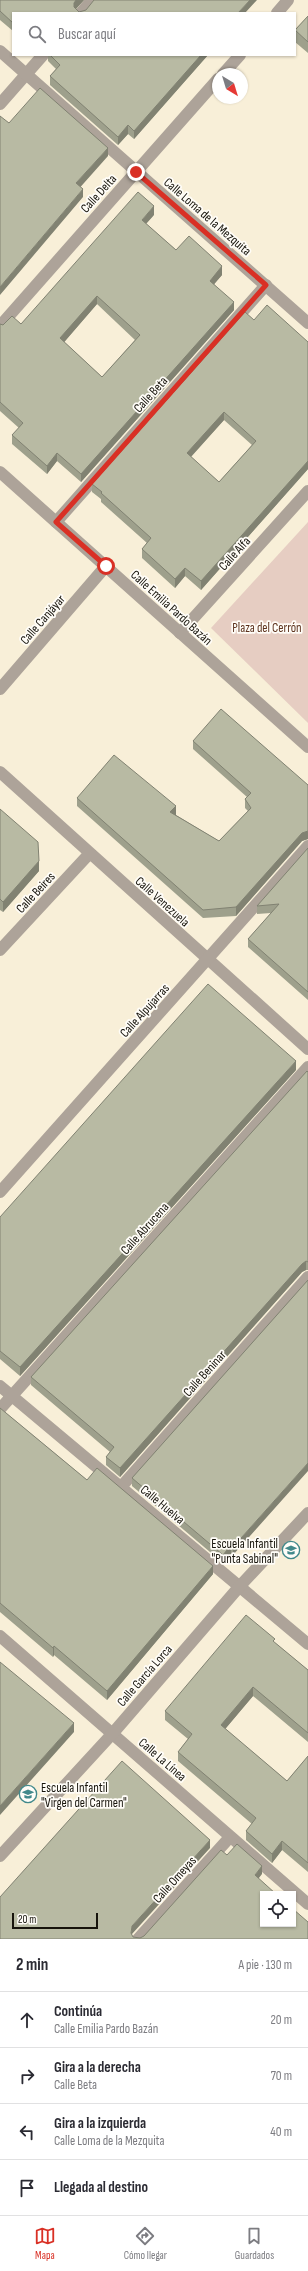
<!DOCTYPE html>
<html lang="es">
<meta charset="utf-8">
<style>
body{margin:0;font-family:"Sofia Sans Condensed",sans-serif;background:#f7f7f7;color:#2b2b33}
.controls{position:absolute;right:12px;bottom:12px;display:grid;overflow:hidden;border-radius:0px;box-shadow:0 1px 3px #0004}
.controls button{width:36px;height:36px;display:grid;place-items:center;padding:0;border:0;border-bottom:1px solid #e1e1e2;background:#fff;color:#2b2b33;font:20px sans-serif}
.compass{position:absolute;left:212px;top:68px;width:36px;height:36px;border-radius:50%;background:#fff;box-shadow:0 1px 3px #0004;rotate:142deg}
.scale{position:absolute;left:12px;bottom:10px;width:86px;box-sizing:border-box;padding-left:4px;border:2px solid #17140c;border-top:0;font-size:11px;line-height:14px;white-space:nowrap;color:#17140c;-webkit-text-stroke:3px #fffdf8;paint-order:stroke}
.stop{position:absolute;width:12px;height:12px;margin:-9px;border:3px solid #d93025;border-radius:50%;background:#fff}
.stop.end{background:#d93025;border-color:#fff;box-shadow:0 1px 4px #0008}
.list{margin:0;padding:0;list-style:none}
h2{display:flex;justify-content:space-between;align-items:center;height:52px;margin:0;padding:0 16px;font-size:17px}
h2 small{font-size:13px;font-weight:400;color:#7c7c81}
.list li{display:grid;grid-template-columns:26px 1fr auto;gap:12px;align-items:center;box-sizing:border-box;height:56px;padding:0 16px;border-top:1px solid #e1e1e2}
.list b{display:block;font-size:15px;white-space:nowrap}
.list p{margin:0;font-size:13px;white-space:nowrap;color:#7c7c81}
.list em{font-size:13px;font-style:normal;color:#7c7c81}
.icon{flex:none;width:22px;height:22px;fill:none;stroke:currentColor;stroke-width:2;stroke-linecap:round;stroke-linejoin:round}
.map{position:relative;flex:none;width:308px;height:1939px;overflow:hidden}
.search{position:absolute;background:#fff;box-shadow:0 1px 3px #0004;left:12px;right:12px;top:12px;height:44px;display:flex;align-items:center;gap:10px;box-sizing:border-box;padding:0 14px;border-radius:0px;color:#7c7c81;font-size:15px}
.sheet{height:276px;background:#fff}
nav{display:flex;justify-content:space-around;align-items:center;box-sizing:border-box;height:56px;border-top:1px solid #e1e1e2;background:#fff;font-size:11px;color:#7c7c81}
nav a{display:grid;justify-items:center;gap:2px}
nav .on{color:#d93025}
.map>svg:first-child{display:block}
.green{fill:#e6cdc2}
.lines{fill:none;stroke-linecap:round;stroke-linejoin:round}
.minor{stroke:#ada399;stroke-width:12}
.tertiary{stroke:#ada399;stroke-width:12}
.wall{fill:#9ea08c;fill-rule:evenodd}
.shaded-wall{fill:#818272}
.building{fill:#b8baa3;stroke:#818272;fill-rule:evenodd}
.route{stroke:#d93025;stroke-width:5}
.labels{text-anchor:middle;stroke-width:3.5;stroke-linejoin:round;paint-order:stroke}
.street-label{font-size:13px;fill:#17140c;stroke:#fffdf8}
.park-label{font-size:13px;fill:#5d321d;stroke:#fffdf8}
.poi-label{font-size:13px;fill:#17140c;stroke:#fffdf8;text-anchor:end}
</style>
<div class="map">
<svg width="308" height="1939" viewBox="0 0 308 1939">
<rect width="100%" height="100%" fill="#f8efd8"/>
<path class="green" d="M308,522V723L211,628Z"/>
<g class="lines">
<path class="minor" d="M81,13L92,0
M277,13L288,0
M223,74L240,55
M0,104L43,55
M0,326L218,79
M56,522L266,285
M180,633L308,491
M0,689L106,566
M0,772L308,1049
M0,950L90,853
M0,1386L308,1644
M0,1409L308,1067
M121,1487L308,1277
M0,1636L308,1904
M138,1939L230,1837"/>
<path class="tertiary" d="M0,51L308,323
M0,472L308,747
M0,1192L308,846
M0,1856L113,1733L239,1587L308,1513"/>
</g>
<path class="wall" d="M0,0H84L76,9L79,12L245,13H13V31L0,20Z
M308,16V53L295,42V30Z
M48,55H208L134,139L128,134L118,145L50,85V76L56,69L48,61Z
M154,215L146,224L176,250L222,275L214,284L234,310L81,482L57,461L47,474L12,444V435L19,428L0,411V324H21ZM97,304L135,340L102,377L64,342Z
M254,320L308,342V469L201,590L185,576L175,588L142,558V549L147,543L101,502V499L92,492V484ZM224,420L252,445L219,482L191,457Z
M193,741L308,785V839L302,841L236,916L203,918L77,806V798L176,815L219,841L248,811L245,808V799L247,797L193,749Z
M0,809L39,871L3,912L0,910Z
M308,848V1000L248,947V939L271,913L257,914V906Z
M296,1070L20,1376L0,1359V1217Z
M308,1072V1270H306L302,1272L120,1477L106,1465V1457L110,1452L31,1385V1377Z
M308,1280L233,1555L231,1554L223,1563L132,1486V1478Z
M0,1408L87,1480L213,1574L107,1700L54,1655L53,1657L0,1612Z
M275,1643L308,1670V1742L253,1696L225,1729L287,1781L308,1756V1872L282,1850L272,1863L246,1840V1831L252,1824L178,1761V1752L188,1739L165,1720V1711Z"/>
<path class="shaded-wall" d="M76,0H84L74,11V3Z
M250,0H257L245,13H238Z
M201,55H208L134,139V131Z
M128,125V134L118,145V137Z
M108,148V156L76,192V183Z
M83,189V197L0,295V287Z
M154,206V215L142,228V220Z
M222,266V275L210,289V281Z
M97,296V304L60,347V338Z
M234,302V310L81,482V474Z
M224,412V420L187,461V453Z
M57,453V461L47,474V466Z
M308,461V469L201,590V581Z
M185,568V576L175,588V579Z
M176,806V815L170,821V812Z
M308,831V839L302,841L236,916V907L302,833Z
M39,861V871L3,912V902Z
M296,1061V1070L20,1376V1367Z
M306,1261V1270L302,1272L120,1477V1468L302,1264Z
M308,1463V1471L233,1555V1547Z
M231,1545V1554L223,1563V1555Z
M213,1566V1574L107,1700V1691Z
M54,1646V1655L53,1657V1648Z
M253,1687V1696L221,1734V1725Z
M74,1723V1732L0,1815V1806Z
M210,1840V1848L132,1934L131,1939V1933L132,1926Z
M282,1841V1850L272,1863V1854Z
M262,1866V1874L255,1883V1875Z"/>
<path class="building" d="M0,0H76L74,3V7L79,12L86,10L94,0H250L238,13H13V23L0,11Z
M308,16V42L295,30Z
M50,55H201L134,131L128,125L118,137L50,76L60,65Z
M40,88L108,148L76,183L83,189L0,287V116L9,123Z
M138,192L154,206L142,220L176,250L189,236L222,266L210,281L234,302L81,474L57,453L47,466L12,435L23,423L0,402V324L3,325L12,316L21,324ZM97,296L140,335L102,377L60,338Z
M267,305L308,342V461L201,581L185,568L175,579L142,549L151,538L101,493L102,492L92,484L245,312L254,320ZM224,412L256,441L219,482L187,453Z
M221,709L308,785V831L302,833L236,907L203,910L77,798L114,755L176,806L170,812L219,841L251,808L245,799L251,793L193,741Z
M0,809L38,842L39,861L3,902L0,899Z
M308,848V992L248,939L279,904L257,906Z
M208,984L296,1061L20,1367L0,1351V1217Z
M307,1071L308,1072V1262L306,1261L302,1264L120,1468L106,1457L114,1447L31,1377Z
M308,1280V1463L233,1547L231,1545L223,1555L132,1478Z
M0,1408L87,1480L97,1468L213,1566L107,1691L54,1646L53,1648L0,1603Z
M246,1615L275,1639L273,1641L308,1670V1733L253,1687L221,1725L287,1781L308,1756V1863L282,1841L272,1854L246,1831L256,1818L178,1752L192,1734L165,1711Z
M0,1662L74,1723L0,1806Z
M122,1761L210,1840L132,1926L131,1933L133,1937L140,1938L144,1936L221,1850L227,1855L237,1844L262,1866L255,1875L276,1894H263V1924H293V1909L308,1922V1939H0V1897Z"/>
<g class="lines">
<path class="route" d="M106,566L56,522L266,285L136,172"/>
</g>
<defs>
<symbol id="school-ring" viewBox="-11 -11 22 22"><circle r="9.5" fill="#fffdf8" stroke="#41898b" stroke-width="1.5"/><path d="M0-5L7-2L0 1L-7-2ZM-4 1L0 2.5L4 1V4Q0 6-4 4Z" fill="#41898b"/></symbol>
</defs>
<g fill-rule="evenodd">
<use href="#school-ring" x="281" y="1540" width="20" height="20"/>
<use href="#school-ring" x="18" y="1784" width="20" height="20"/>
</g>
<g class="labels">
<g class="street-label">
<text transform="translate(98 193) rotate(-48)" y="5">Calle Delta</text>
<text transform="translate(208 216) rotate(41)" y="5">Calle Loma de la Mezquita</text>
<text transform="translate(150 394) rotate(-48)" y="5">Calle Beta</text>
<text transform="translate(234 553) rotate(-48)" y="5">Calle Alfa</text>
<text transform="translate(172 607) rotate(42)" y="5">Calle Emilia Pardo Bazán</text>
<text transform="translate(42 619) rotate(-49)" y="5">Calle Canjáyar</text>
<text transform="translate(35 892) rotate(-47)" y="5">Calle Beires</text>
<text transform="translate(163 901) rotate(42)" y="5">Calle Venezuela</text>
<text transform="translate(144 1010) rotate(-48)" y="5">Calle Alpujarras</text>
<text transform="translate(144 1228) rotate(-48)" y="5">Calle Abrucena</text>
<text transform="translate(204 1373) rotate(-48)" y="5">Calle Beninar</text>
<text transform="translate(163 1504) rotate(40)" y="5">Calle Huelva</text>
<text transform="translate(144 1675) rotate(-49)" y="5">Calle García Lorca</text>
<text transform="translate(163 1759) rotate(41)" y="5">Calle La Línea</text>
<text transform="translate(174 1879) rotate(-48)" y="5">Calle Omeyas</text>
</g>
<g class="park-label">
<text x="267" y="632">Plaza del Cerrón</text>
</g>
<g class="poi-label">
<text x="278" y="1548">Escuela Infantil<tspan x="278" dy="15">"Punta Sabinal"</tspan></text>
<text x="41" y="1792" text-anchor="start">Escuela Infantil<tspan x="41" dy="15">"Virgen del Carmen"</tspan></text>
</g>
</g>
</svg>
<div class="controls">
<button><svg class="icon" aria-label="locate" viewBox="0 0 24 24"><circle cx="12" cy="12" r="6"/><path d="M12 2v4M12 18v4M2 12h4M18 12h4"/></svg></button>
</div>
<svg class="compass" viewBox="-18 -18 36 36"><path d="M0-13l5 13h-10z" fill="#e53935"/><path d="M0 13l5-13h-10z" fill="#7c7c81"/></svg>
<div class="scale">20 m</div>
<div class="stop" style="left:106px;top:566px"></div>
<div class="stop end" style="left:136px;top:172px"></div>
<div class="search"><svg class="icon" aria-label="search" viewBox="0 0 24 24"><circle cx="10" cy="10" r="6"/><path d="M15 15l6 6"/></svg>Buscar aquí</div>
</div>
<section class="sheet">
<h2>2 min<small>A pie · 130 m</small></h2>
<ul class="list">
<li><svg class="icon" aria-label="ahead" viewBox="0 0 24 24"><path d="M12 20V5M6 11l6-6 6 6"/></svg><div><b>Continúa</b><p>Calle Emilia Pardo Bazán</p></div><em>20 m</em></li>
<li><svg class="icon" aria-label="right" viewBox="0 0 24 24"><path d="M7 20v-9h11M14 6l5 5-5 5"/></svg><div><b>Gira a la derecha</b><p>Calle Beta</p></div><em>70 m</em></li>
<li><svg class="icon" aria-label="left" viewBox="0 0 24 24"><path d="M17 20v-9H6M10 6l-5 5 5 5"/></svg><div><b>Gira a la izquierda</b><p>Calle Loma de la Mezquita</p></div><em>40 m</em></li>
<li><svg class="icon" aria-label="arrive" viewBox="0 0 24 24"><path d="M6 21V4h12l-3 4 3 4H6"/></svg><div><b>Llegada al destino</b></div></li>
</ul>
</section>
<nav>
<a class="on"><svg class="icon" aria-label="map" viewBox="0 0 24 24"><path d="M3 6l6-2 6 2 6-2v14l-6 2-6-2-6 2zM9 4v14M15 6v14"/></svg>Mapa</a>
<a><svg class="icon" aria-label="directions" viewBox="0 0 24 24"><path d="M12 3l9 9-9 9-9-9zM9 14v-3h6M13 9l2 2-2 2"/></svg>Cómo llegar</a>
<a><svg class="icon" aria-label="saved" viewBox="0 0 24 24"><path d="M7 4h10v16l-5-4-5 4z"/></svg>Guardados</a>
</nav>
